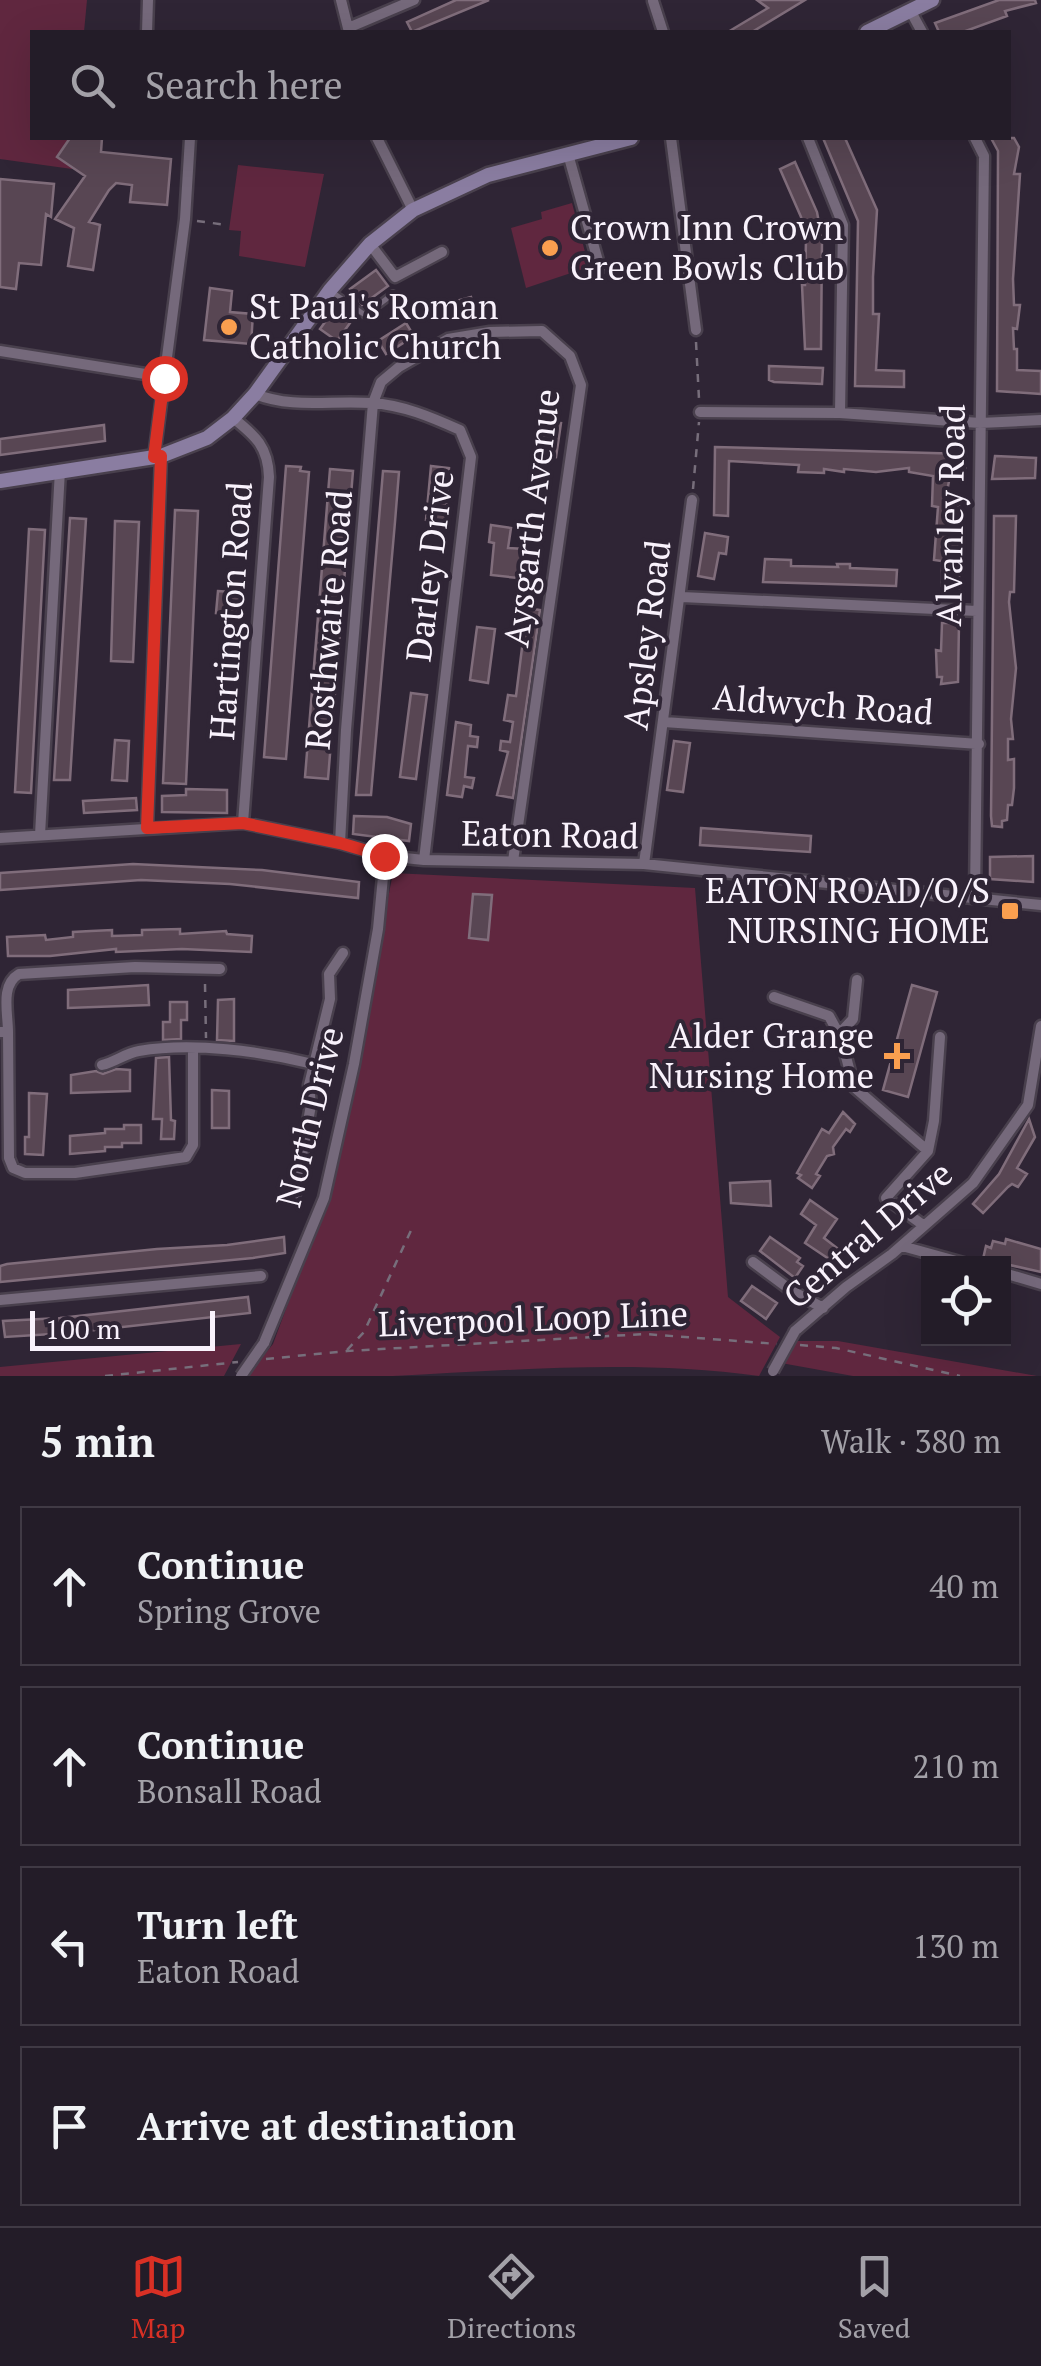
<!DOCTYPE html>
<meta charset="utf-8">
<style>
body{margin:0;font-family:"PT Serif",serif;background:#2f2934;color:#f1f3f6}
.controls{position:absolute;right:30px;bottom:30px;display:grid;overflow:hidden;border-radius:0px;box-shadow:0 10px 40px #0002}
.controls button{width:90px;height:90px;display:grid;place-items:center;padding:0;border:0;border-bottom:2px solid #403a45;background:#231c28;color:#f1f3f6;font:50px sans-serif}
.scale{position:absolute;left:30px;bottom:25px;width:185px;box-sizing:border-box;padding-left:10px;border:5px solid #f9f2fc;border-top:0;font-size:28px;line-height:35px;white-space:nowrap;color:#f9f2fc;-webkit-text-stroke:8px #2f2535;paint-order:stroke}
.stop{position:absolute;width:30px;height:30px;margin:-22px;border:8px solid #d93025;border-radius:50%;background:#fff}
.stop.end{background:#d93025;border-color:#fff;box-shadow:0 2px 10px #0008}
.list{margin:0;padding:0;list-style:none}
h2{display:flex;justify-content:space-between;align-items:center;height:130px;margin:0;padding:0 40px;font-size:42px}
h2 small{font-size:32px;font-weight:400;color:#a3a1a8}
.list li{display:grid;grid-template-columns:65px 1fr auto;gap:30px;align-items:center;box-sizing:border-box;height:160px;margin:0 20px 20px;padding:0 20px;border:2px solid #403a45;border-radius:0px}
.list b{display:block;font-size:38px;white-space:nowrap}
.list p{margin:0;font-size:32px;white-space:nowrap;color:#a3a1a8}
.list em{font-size:32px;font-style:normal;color:#a3a1a8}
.icon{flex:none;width:55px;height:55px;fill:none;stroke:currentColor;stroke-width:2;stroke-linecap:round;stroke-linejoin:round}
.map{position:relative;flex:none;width:1041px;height:1376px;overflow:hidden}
.search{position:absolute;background:#231c28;box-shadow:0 10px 40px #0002;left:30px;right:30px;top:30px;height:110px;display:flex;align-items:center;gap:25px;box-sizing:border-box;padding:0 35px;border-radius:0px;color:#a3a1a8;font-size:38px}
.sheet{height:850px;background:#231c28}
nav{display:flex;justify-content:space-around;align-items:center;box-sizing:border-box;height:140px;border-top:2px solid #403a45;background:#231c28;font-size:28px;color:#a3a1a8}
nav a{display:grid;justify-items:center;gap:5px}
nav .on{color:#d93025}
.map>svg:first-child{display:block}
.green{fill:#60273f}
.building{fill:#584653;stroke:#806d7b;stroke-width:2.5}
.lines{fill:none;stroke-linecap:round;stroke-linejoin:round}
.lane-casing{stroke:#49404d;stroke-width:10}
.street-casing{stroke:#49404d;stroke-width:15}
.secondary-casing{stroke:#49404d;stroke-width:19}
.path{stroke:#776e7b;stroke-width:2.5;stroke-dasharray:8 8;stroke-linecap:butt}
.lane{stroke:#75697b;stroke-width:5}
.street{stroke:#75697b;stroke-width:10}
.secondary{stroke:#8a7da1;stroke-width:14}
.street-bridge-casing{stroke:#49404d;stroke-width:15;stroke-linecap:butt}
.street-bridge{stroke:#75697b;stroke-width:10}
.route{stroke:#d93025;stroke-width:12}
.poi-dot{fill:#fa9f4f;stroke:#2f2535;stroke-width:4}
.labels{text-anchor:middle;stroke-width:8;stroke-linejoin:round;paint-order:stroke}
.poi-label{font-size:35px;fill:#f9f2fc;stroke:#2f2535;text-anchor:start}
.street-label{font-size:35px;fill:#f9f2fc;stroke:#2f2535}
</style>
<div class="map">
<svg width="1041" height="1376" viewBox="0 0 1041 1376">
<rect width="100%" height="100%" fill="#2f2535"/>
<path class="green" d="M0,0H87L84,32H32V138H75L72,169L0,159Z
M238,165L324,174L305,267L239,256L241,231L229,230Z
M572,203L589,267L526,288L511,228L542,219L541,212Z
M393,873L695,888L728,1297L780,1337L759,1376C638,1359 514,1370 393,1376C344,1376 296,1376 247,1376L273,1344L329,1193Z
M792,1341H838L1037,1376H853L781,1363Z
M241,1344L224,1376H0V1367Z"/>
<path class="building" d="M456,0H489L412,32L407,22Z
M757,0H805L752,32H728L768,8Z
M999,0H1035L1036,3L1005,11L1007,16L963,32H939L935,23Z
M70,138H102L101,152L171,159L167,205L130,202L132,185L116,183L109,190L89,222L100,225L93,270L68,266L74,228L55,219L85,176L57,157Z
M823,138H845L877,210L873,277V314H879L876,370L904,371V387L855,386L858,221Z
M991,138H1014L1019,147L1014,174H1020L1013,279L1014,305H1020L1017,329L1013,328L1014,349H1017V370L1041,371V394L997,391L998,151Z
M795,162L817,212L822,239L821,349H805L802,285H805L806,240L801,217L780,169Z
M0,179L54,184L51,217L46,214L41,265L19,263L16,289L0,287Z
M376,270L388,286L362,305L350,289Z
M210,288L232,291L230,312L253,314L251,344L204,340Z
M471,297L475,312L442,321L438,306Z
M338,304L355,316L337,341L320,329Z
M406,323L414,336L386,354L378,341Z
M769,366L823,368L822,384L774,382L769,380Z
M546,421L561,423L556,457L541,455Z
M104,425L105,441L0,455V439Z
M715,447L966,454L965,471L959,470L958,477L950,476L946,497L959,496V588L942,586V561L934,560L938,507L932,506L933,476L909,472V468L876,472L844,469V472L824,469V473L798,472L799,465L729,461L728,516L714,515Z
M995,456L1036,458L1035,478L992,479Z
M286,466L301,467L300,471L309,472L286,759L264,757Z
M431,466L449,468L445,522L426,520Z
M330,469L353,471L328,779L305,777Z
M383,471L399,472L395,522L371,795H356Z
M175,510L198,511L186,784L163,783Z
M994,516H1016L1014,592H1010L1009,602L1016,668L1011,719L1013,739H1008V760L1014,759V788L1012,805H1008L1007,820L1002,821V827L992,826L991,816Z
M70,518L86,519L70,780H54Z
M115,521L139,522L133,662L111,661Z
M491,525L511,528L508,548L525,549L522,575L518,578L491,575L494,543L489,542Z
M29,529L45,530L31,793L15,792Z
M705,533L728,537L726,554L719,553L714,579L698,576Z
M765,559L791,560V566L838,567L837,564H850V568L897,570L896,586L763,582Z
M218,591L243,593L241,615L216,613Z
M527,608L540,610L513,798L497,795L508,752L500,750L501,741L510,742L513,722L504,720L508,695L516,696Z
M942,623H959L958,682L941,684L942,677H937L936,650L941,651Z
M477,627L495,629L488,683L470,680Z
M411,693L427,695L416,779L400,777Z
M456,722L471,725L470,736L478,737L477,747L468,746L465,777L474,778L472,788L464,786L462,797L447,795Z
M115,740L129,741L127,781L112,780Z
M674,741L690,743L683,792L667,790Z
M186,789L227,790V813L162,812V796L186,795Z
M136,798L137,810L84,813L83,801Z
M354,816L387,817L411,824L409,841L353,834Z
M701,828L811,836L810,852L700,845Z
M1033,856V882L990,879V857Z
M133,864L262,870L359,882L358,898L230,884L141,880L0,890V873Z
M473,894L492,895L488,940L469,938Z
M180,929V934L226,931L227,934L252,936L251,952L182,949L116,952V949L50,956H8L7,937L45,935L46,940L73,937V932L91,931L112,930V936L142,935V930Z
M148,985L149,1005L68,1008V990Z
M912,985L937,992L908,1097L883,1090Z
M234,999V1041L217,1040L218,1000Z
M170,1002H187V1020H181V1039L163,1040V1022H170Z
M169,1057L171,1120L175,1121L174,1139H161L162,1119H153L156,1058Z
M116,1069L130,1070V1091L71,1093V1075L96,1071L103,1074Z
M212,1090L229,1091V1128H212Z
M29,1093L47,1094L43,1155L25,1154V1137H29Z
M843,1112L855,1124L850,1132L846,1129L833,1147L834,1154L827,1156L816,1174L820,1176L812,1188L798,1178L801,1175L797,1173L822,1129L829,1133Z
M1029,1119L1035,1137L1017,1168L1027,1174L1018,1187L1012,1184L1008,1187L983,1213L973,1204L999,1174Z
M124,1125H141V1143H122V1147H105V1151L70,1154V1136L105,1133V1129H124Z
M770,1181L771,1206L731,1203L730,1183Z
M810,1200L837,1219L824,1238L837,1248L829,1259L805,1243L816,1225L801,1214Z
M284,1237L285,1253L253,1258L0,1282V1266L7,1264L157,1249L227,1245Z
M770,1237L800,1258L797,1262L803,1266L795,1278L760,1251Z
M1006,1239L1041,1249V1272L983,1259L986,1246L991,1248L993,1241L1005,1244Z
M752,1286L777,1303L766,1319L741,1301Z
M248,1297L250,1313L68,1333L5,1337L3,1321L60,1318Z"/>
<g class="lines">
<defs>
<path id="lane" d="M332,292L365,315L393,294"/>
<path id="street" d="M341,0L349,32
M653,1L663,32
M910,10L922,32
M348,28L414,0
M147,32L148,0
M377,138L413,210
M671,138L696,330
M808,138L843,225L840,413
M975,138L984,156L975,896
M568,154L600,268
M370,244L395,277L442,252
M0,351L164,377
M255,394C292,409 332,400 371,403C403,405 431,417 460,430L471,457L424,860
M700,412L840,413L980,423L1041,420
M233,418C256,436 268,447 269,477L243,823
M154,457L185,219L190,138
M682,597L977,611
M664,722L979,744
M147,829L161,456
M40,835L60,470
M0,838L243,823L340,843L385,856L424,860L644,864L1041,905
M340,843L346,730L373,403L381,382L399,367L448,339L490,332L542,331L570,356L581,385L513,861
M644,864L692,500
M774,997L829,1016L841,1038L854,1087L928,1151L886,1198L923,1225
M0,1032H8L9,1158L13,1168L25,1173H75L186,1157L193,1145V1050
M8,1032C8,1013 0,985 19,974L135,967L220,969
M839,1034L853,1019L857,980
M102,1065C115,1062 126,1053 139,1051C192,1042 261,1051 313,1064
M928,1151L934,1121L940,1037
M295,1194L311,1105L309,1085L330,999L329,974L343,953
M902,1246L967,1264
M753,1262L792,1291L823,1308
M1004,1273L1041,1284
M0,1300L261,1276
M795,1331L846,1287L892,1254L973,1183L1028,1105L1041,1026
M264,1343L324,1198L354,1064L378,929L385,856"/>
<path id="secondary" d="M867,32L932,0
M0,481L161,456L207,438L233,418L255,394L330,290L370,244L413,210L488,175L631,138"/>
</defs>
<use href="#lane" class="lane-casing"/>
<use href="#street" class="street-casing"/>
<use href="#secondary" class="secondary-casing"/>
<path class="path" d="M197,221L227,225
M696,342L699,399
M693,489L699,422
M205,984L206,1038
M800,1345L836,1348L960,1376
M347,1350L364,1332L414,1224
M266,1359L347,1351L645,1334L777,1344
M105,1376L238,1362"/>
<use href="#lane" class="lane"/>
<use href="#street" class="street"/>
<use href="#secondary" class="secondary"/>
<defs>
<path id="street-bridge" d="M773,1371L795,1331
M241,1376L264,1343"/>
</defs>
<use href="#street-bridge" class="street-bridge-casing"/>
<use href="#street-bridge" class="street-bridge"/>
</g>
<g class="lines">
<path class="route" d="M164,378L154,457L161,456L147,828L243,823L340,843L384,856"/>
</g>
<g class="poi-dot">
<circle cx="550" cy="248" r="10"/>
<circle cx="229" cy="327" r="10"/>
<rect x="1000" y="901" width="20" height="20" rx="5"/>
<path d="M892 1041h10v10h10v10h-10v10h-10v-10h-10v-10h10z"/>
</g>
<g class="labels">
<g class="poi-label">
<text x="570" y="240">Crown Inn Crown<tspan x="570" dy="40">Green Bowls Club</tspan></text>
<text x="249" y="319">St Paul's Roman<tspan x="249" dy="40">Catholic Church</tspan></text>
<text x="990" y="903" text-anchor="end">EATON ROAD/O/S<tspan x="990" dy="40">NURSING HOME</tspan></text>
<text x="874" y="1048" text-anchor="end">Alder Grange<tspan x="874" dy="40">Nursing Home</tspan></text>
</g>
<g class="street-label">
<text transform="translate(951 515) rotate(-89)" y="12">Alvanley Road</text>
<text transform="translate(532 518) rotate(-83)" y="12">Aysgarth Avenue</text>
<text transform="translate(430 566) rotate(-83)" y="12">Darley Drive</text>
<text transform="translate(231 611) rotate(-86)" y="12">Hartington Road</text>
<text transform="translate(329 620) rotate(-85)" y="12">Rosthwaite Road</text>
<text transform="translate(647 635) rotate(-83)" y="12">Apsley Road</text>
<text transform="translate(823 705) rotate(4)" y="12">Aldwych Road</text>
<text transform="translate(550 835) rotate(1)" y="12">Eaton Road</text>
<text transform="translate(310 1117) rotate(-76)" y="12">North Drive</text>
<text transform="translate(868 1235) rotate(-40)" y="12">Central Drive</text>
<text transform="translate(533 1319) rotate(-2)" y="12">Liverpool Loop Line</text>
</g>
</g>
</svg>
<div class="controls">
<button><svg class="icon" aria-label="locate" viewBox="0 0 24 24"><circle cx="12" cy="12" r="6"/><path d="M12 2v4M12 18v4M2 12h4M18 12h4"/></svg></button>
</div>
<div class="scale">100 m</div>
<div class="stop" style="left:164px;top:378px"></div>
<div class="stop end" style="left:384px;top:856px"></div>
<div class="search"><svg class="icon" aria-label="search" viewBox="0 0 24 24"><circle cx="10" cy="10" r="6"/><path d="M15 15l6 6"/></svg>Search here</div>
</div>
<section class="sheet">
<h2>5 min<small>Walk · 380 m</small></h2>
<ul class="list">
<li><svg class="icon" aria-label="ahead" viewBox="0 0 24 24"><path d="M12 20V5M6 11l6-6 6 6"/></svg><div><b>Continue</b><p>Spring Grove</p></div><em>40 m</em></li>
<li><svg class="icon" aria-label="ahead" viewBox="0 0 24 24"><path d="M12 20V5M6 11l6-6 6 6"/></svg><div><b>Continue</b><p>Bonsall Road</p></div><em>210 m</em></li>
<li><svg class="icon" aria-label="left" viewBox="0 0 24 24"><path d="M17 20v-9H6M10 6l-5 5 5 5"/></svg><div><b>Turn left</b><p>Eaton Road</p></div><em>130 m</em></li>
<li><svg class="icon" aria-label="arrive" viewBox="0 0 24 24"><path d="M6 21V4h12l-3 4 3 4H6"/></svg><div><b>Arrive at destination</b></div></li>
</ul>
</section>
<nav>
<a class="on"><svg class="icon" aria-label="map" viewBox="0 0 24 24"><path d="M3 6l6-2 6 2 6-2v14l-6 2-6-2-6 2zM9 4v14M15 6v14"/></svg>Map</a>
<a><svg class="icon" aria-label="directions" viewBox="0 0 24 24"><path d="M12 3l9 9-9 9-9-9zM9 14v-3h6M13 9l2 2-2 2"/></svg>Directions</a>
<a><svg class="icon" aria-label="saved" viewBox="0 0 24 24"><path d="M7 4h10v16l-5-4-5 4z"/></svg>Saved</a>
</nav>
